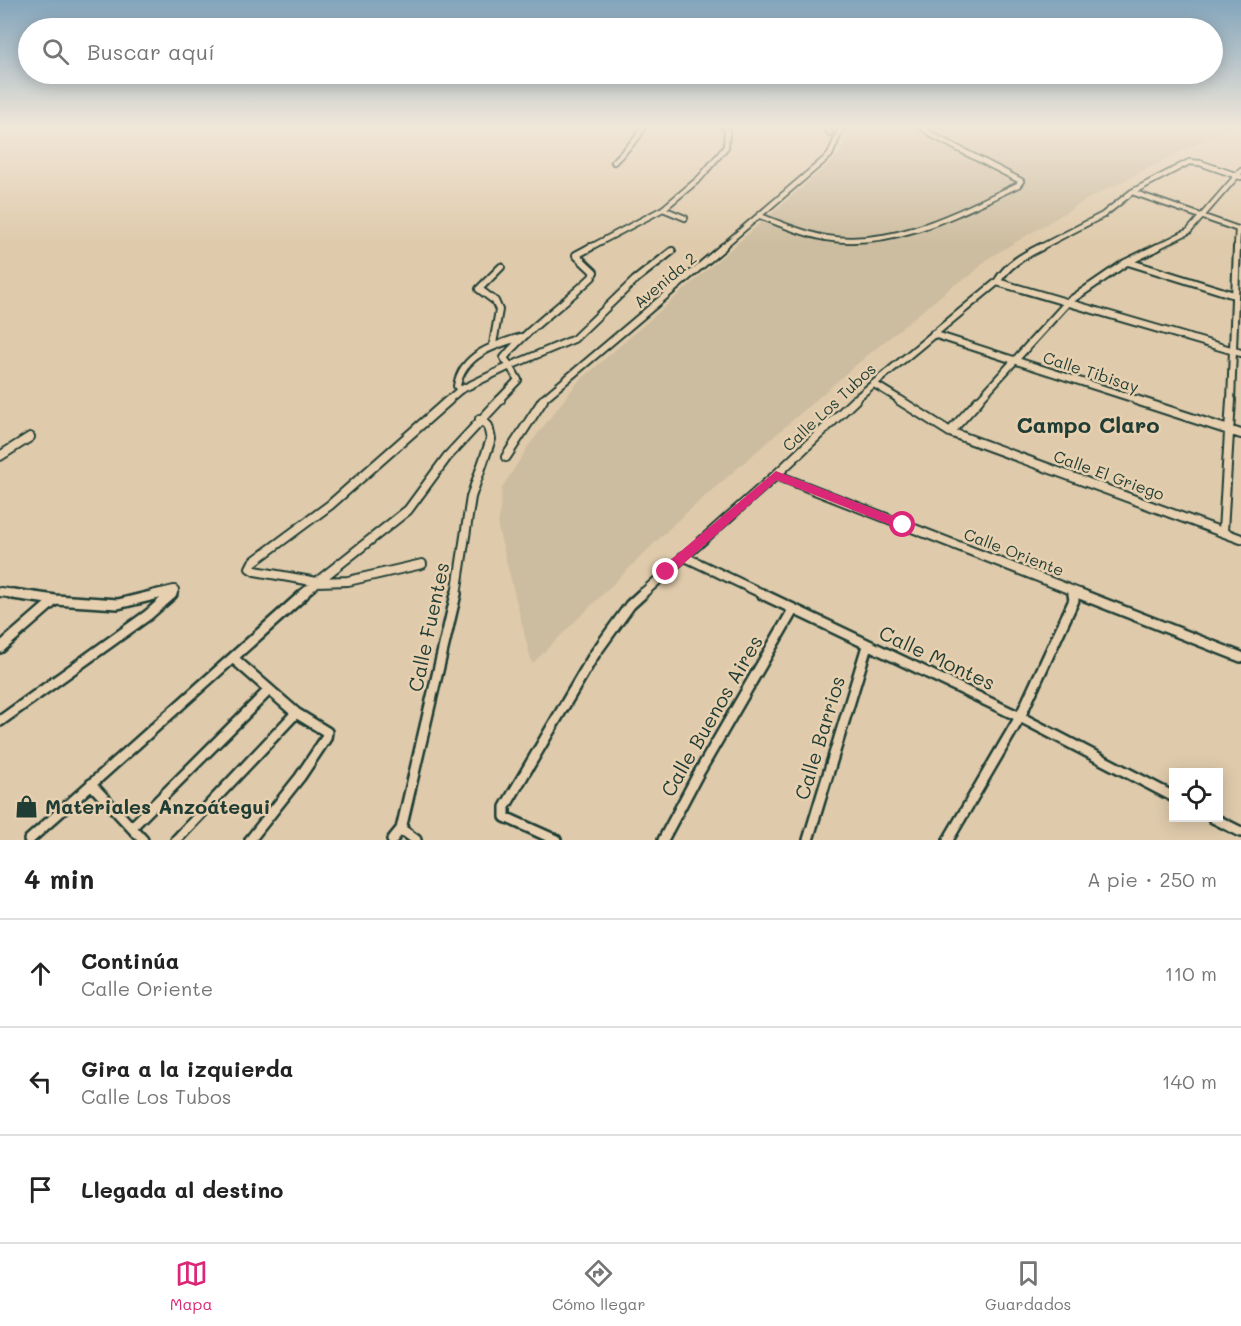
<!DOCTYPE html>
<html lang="es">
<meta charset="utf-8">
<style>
body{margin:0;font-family:Mali,sans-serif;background:#f2f2f2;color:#222}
.controls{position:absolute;right:18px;bottom:18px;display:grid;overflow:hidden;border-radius:0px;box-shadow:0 3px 15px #0003}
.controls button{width:54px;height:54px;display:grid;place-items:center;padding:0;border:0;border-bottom:2px solid #e0e0e0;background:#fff;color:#222;font:30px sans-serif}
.stop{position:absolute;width:18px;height:18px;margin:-14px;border:4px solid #db2777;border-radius:50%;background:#fff}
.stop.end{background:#db2777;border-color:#fff;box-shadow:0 2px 6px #0008}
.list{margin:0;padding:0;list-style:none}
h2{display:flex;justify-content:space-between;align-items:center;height:78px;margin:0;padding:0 24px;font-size:26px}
h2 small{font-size:20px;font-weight:400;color:#767676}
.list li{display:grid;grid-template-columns:39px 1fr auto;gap:18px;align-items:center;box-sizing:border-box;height:108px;padding:0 24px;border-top:2px solid #e0e0e0}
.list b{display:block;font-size:22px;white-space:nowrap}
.list p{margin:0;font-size:20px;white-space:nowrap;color:#767676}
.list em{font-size:20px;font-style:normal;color:#767676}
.icon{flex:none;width:33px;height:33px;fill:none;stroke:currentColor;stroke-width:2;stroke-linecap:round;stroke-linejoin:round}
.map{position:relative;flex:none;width:1241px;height:840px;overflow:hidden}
.search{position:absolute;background:#fff;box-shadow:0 3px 15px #0003;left:18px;right:18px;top:18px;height:66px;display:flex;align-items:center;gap:15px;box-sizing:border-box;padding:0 21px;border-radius:33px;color:#767676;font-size:22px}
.sheet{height:402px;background:#fff}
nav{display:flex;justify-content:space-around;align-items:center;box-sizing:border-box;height:84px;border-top:2px solid #e0e0e0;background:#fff;font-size:16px;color:#767676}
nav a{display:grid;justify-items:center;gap:3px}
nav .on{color:#db2777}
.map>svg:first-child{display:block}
.built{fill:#cdbda0}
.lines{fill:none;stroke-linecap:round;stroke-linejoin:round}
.street-far3-casing{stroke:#1f3d34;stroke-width:8}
.street-far2-casing{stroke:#1f3d34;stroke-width:10}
.street-far1-casing{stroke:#1f3d34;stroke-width:12}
.street-casing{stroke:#1f3d34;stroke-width:14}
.street-far3{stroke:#e7d0b0;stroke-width:4.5}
.street-far2{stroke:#e7d0b0;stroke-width:6}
.street-far1{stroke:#e7d0b0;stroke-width:8}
.street{stroke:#e7d0b0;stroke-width:9}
.route{fill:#db2777}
.labels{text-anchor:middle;stroke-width:5;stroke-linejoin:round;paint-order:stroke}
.street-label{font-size:16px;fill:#1f3d34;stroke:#e7d0b0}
.near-street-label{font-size:20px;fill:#1f3d34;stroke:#e7d0b0}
.near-poi-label{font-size:20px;font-weight:bold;fill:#1f3d34;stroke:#e7d0b0;text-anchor:start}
.district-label{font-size:22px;font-weight:bold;fill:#1f3d34;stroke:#e7d0b0}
</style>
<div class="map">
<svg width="1241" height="840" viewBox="0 0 1241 840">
<rect width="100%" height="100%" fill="#dfcaab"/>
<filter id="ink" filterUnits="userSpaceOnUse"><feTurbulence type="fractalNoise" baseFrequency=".0167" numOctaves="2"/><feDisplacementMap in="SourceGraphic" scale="12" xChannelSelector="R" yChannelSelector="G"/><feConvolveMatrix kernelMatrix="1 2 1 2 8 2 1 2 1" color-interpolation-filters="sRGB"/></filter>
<g filter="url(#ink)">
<path class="built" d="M848,126H1232L1088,199L989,258L970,276L954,285L857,364L677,521L532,664L498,528L502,488L529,445L577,383L840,154L848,132Z"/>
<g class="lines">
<defs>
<path id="street-far3" d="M826,126L830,133
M614,162L637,138L644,126
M1132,192L1241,230
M663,209L685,218
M760,216C781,224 803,234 826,238C894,249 958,213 1018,185L1021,181L932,135L921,126
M589,248L663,209L700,178L726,147L727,130L723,126
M721,248L830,155L842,126
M1039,248L1103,215L1132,192L1189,162L1200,163L1241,177
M1155,248L1189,231L1241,171
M1237,248L1238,229"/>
<path id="street-far2" d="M591,247L576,255L594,272L592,277C563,305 529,327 504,358L510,366L574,339L635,280L672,251
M1128,262L1234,295
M997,282L1241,353
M933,334L1141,401
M493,344L499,310L495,301L479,289L501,267
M874,384L902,401
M460,390L457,386C462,355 494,345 521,337
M447,401L460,390L510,366L518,380L498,401
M541,401L723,247
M853,401L997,282C1008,264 1023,256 1041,247
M978,401L1068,302L1125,263L1158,247
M1231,401L1237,247"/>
<path id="street-far1" d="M899,400L950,432L1241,539
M1136,400L1241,434
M950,432L979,400
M0,456L30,437
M506,457L543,400
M776,475L1084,595
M1223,531L1231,400
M683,556L765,595
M317,582L255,571L250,568L253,562L330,505L449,400
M317,582L408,510L447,457L500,400
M317,582L348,581L422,564
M1073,591V595
M0,592L23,595
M153,595L174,590L171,595
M302,595L317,582
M456,595L471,497L491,439L488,426L480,419
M641,595L776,475L855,400"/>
<path id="street" d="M13,594L55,600L118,604L159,594
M762,594L1020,717L1174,797
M1080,594L1241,657
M0,648L55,600
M233,658L296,713L327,732L326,738L300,777L250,840
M0,721L148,615L172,594
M91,784L143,840
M1213,818L1241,832
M132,827L268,691
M29,840L304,594
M176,840L296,713
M392,840L401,829
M416,840L401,829L456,594
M556,840L505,817V807L594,655L630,605L642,594
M663,840L697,776L793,610
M808,840L867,646
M948,840L1020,717L1074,600L1073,594"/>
</defs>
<use href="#street-far3" class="street-far3-casing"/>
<use href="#street-far2" class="street-far2-casing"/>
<use href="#street-far1" class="street-far1-casing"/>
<use href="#street" class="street-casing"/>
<use href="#street-far3" class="street-far3"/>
<use href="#street-far2" class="street-far2"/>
<use href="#street-far1" class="street-far1"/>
<use href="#street" class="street"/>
</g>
</g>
<linearGradient id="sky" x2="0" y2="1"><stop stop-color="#83a5bc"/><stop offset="0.52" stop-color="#f1e7d9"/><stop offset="1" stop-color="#f1e7d9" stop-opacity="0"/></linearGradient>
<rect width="1241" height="244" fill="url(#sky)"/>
<path class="route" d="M776,471L907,522L909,525L903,530L777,480L670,576H661V568Z"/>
<defs>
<symbol id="shop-bare" viewBox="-9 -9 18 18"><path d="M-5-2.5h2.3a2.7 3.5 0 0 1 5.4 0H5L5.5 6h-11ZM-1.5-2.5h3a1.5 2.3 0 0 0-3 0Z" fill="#1f3d34" stroke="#e7d0b0" stroke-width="2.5" paint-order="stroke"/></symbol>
</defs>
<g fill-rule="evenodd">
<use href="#shop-bare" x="10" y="790" width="33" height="33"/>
</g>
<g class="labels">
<g class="street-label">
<text transform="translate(665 280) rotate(-40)" y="6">Avenida 2</text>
<text transform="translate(1091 372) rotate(18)" y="6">Calle Tibisay</text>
<text transform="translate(829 407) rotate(-43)" y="6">Calle Los Tubos</text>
<text transform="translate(1109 475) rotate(20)" y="6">Calle El Griego</text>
<text transform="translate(1014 552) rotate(21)" y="6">Calle Oriente</text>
</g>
<g class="near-street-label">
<text transform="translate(429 627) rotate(-78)" y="7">Calle Fuentes</text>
<text transform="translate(937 658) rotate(25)" y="7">Calle Montes</text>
<text transform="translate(712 716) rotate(-60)" y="7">Calle Buenos Aires</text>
<text transform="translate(820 738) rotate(-73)" y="7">Calle Barrios</text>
</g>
<g class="near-poi-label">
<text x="45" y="814">Materiales Anzoátegui</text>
</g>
<g class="district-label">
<text x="1088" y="433">Campo Claro</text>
</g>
</g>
</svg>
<div class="controls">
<button><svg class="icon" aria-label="locate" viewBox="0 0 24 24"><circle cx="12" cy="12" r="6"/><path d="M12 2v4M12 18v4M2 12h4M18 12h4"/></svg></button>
</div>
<div class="stop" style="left:903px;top:525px"></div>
<div class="stop end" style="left:666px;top:572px"></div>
<div class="search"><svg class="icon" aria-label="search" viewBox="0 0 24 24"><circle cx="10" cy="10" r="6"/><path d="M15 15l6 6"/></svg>Buscar aquí</div>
</div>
<section class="sheet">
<h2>4 min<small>A pie · 250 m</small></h2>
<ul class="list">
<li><svg class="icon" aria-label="ahead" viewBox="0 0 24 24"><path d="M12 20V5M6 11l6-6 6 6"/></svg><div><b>Continúa</b><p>Calle Oriente</p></div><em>110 m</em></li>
<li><svg class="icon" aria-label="left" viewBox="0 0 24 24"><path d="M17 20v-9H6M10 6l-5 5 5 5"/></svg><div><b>Gira a la izquierda</b><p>Calle Los Tubos</p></div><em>140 m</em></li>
<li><svg class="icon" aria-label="arrive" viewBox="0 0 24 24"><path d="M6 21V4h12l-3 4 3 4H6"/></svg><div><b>Llegada al destino</b></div></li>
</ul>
</section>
<nav>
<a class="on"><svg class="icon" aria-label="map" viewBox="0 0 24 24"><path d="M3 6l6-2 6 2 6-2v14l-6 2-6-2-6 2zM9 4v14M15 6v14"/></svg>Mapa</a>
<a><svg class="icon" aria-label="directions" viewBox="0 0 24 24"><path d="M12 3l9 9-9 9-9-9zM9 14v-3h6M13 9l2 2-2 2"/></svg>Cómo llegar</a>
<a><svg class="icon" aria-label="saved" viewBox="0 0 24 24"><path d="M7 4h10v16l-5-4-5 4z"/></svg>Guardados</a>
</nav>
